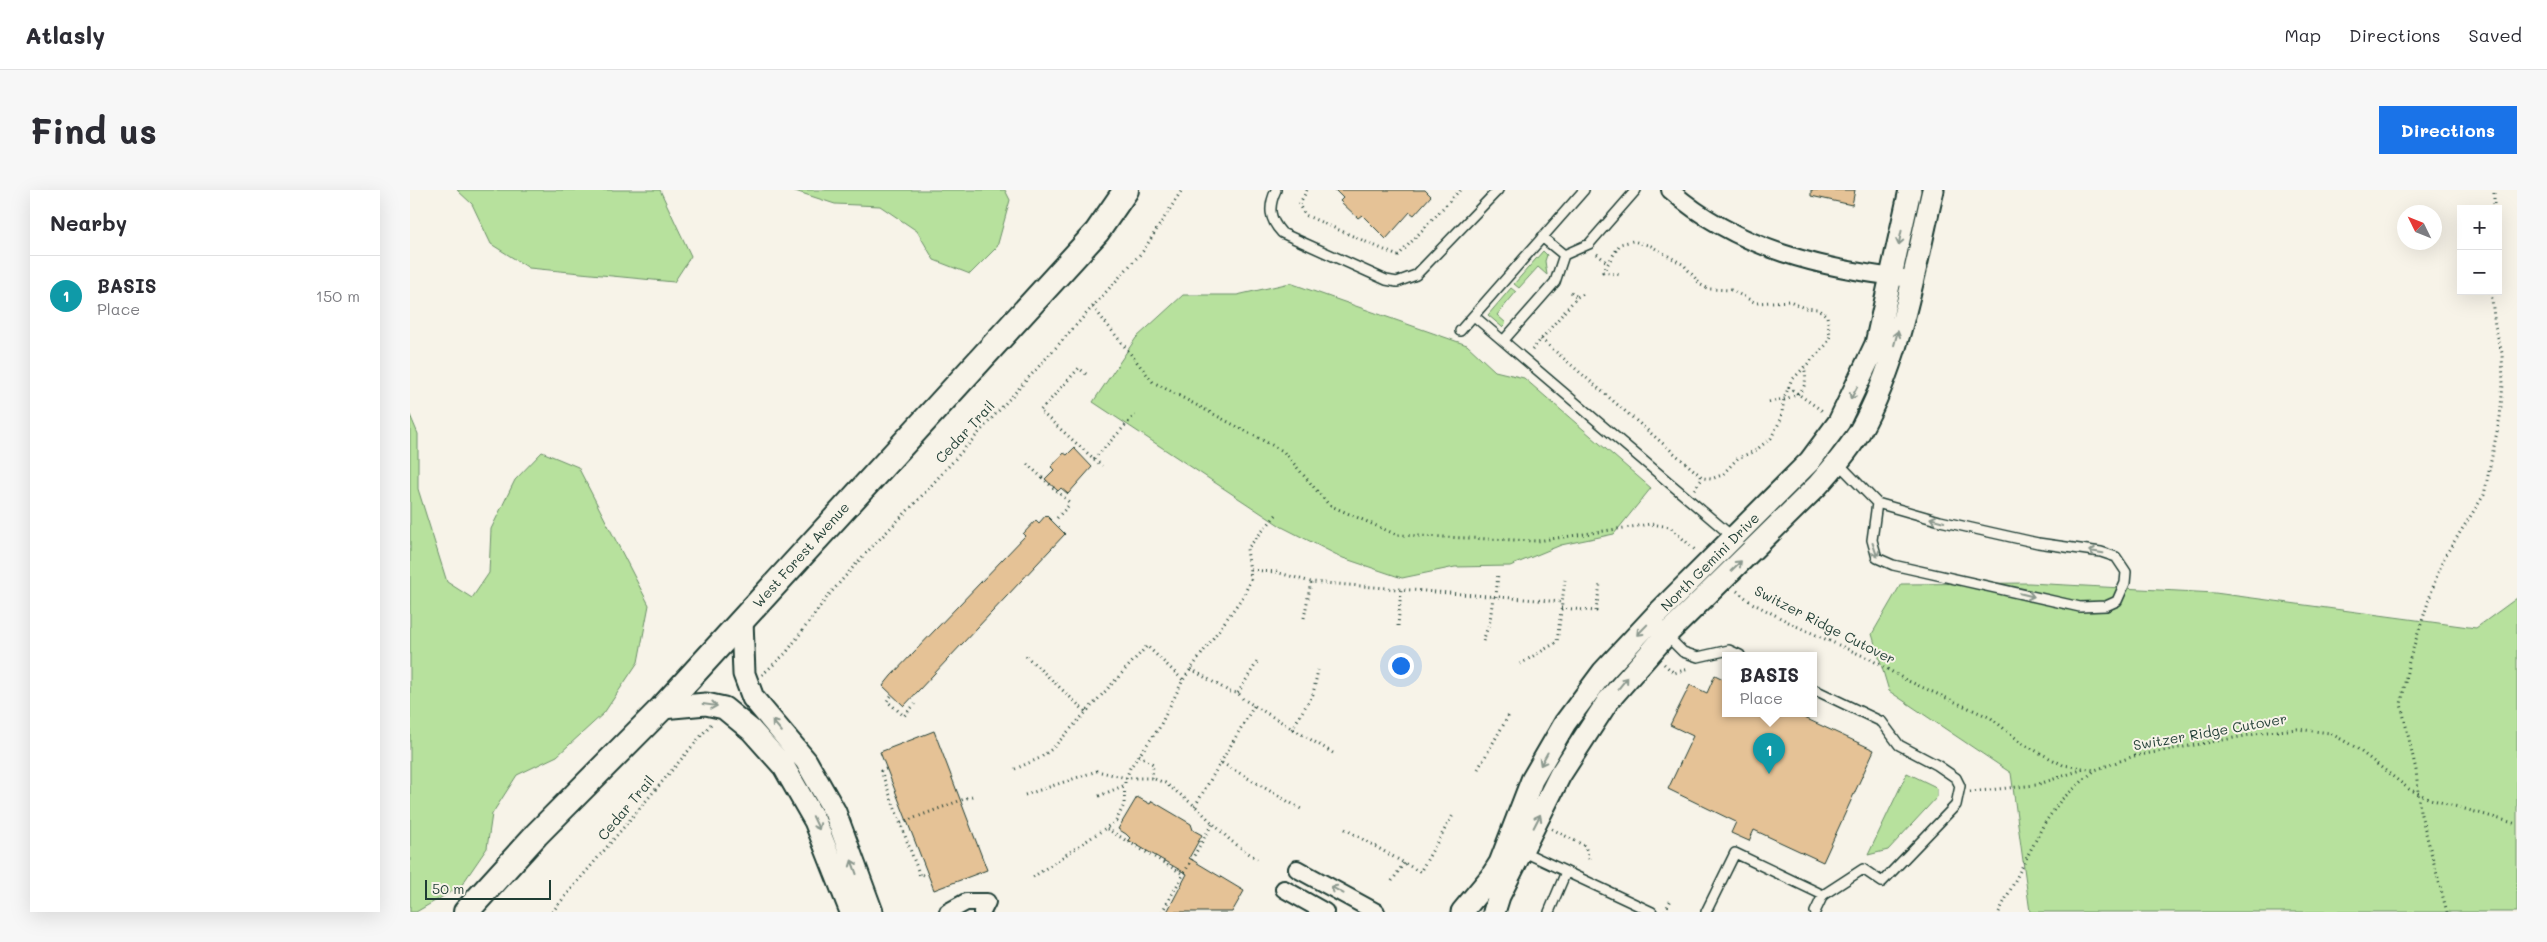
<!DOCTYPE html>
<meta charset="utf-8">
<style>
body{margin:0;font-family:Mali,sans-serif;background:#f7f7f7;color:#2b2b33}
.controls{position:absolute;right:15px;top:15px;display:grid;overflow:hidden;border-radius:0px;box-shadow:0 5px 20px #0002}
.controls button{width:45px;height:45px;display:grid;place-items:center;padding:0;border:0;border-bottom:1px solid #e1e1e2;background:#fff;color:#2b2b33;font:25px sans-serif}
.compass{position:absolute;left:1987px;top:15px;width:45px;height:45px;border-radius:50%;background:#fff;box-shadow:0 5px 20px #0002;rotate:313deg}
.scale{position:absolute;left:15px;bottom:12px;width:126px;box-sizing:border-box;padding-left:5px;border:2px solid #1f3d34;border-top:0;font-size:14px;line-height:18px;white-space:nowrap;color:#1f3d34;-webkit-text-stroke:4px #f7f3e8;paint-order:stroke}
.you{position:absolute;left:990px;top:475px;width:18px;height:18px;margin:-12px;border:4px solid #fff;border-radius:50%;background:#1a73e8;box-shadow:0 0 0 8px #1a73e833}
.badge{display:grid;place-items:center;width:32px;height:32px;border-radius:50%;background:#1a73e8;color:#fff;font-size:16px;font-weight:700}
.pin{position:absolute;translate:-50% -41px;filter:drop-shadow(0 1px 2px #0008)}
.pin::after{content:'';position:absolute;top:26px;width:18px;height:15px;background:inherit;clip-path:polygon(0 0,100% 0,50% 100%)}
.popup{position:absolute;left:1312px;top:462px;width:95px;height:65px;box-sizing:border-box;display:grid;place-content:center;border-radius:0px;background:#fff;filter:drop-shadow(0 1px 4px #0005);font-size:16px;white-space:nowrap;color:#7c7c81}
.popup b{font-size:19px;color:#2b2b33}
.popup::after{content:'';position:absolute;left:50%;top:100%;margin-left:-10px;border:10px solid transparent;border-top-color:#fff}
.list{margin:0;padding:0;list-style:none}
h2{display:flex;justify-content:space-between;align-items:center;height:65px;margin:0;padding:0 20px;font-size:21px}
h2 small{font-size:16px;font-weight:400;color:#7c7c81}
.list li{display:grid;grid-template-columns:32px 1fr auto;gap:15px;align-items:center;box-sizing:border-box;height:80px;padding:0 20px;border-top:1px solid #e1e1e2}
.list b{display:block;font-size:19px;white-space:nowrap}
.list p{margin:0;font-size:16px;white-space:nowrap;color:#7c7c81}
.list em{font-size:16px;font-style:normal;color:#7c7c81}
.map{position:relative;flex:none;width:2107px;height:722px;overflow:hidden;border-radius:0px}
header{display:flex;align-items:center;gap:30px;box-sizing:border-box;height:70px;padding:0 25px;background:#fff;border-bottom:1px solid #e1e1e2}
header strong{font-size:24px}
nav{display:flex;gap:28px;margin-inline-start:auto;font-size:18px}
.intro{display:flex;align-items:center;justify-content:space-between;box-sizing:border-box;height:120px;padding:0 30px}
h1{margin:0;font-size:35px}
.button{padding:12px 22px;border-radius:0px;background:#1a73e8;color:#fff;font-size:18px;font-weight:700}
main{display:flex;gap:30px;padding:0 30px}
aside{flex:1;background:#fff;border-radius:0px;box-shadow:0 5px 20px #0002}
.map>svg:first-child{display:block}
.green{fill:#b7e19d;stroke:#6b8f68}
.building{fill:#e5c296;stroke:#1f3d34}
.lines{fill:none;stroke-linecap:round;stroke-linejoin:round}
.service-casing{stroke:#1f3d34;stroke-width:12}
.minor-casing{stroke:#1f3d34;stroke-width:20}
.tertiary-casing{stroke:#1f3d34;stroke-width:25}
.secondary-casing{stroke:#1f3d34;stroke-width:28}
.path{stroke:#1f3d34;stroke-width:3;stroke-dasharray:1 4;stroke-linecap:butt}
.service{stroke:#f7f3e8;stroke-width:9}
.minor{stroke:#f7f3e8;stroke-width:16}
.tertiary{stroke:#f7f3e8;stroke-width:21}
.secondary{stroke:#f7f3e8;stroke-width:24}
.oneway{stroke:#8b988e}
.labels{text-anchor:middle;stroke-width:4;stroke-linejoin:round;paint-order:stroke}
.street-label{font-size:14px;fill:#1f3d34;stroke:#f7f3e8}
</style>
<header>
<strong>Atlasly</strong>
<nav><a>Map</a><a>Directions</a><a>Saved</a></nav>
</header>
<div class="intro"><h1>Find us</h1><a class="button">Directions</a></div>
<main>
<aside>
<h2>Nearby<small></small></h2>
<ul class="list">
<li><span class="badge" style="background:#0f9aa8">1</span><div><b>BASIS</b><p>Place</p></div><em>150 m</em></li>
</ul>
</aside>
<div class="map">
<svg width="2107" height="722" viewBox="0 0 2107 722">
<rect width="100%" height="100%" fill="#f7f3e8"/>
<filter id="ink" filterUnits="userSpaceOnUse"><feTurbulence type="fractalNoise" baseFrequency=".02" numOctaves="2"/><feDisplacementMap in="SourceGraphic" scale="10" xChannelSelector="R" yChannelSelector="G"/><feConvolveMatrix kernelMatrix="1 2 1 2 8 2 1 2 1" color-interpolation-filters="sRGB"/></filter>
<g filter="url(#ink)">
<path class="green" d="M47,0H250L281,66L264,92L119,78L81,54L62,14Z
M382,0H595L600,10L587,57L560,84L524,70L507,41L470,16L425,14Z
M1133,61L1137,65L1135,71L1137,85L1128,77L1109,98L1104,94Z
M880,93L1057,155L1085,181L1114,188L1241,298L1204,344L1151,355L1100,376L1045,377L992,388L933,368L872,337L683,212L726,148L773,105H827Z
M1101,98L1106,102L1087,125L1096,133L1092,137L1078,125Z
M0,225L8,244V299L37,392L62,408L79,383L81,339L105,290L132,262L168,277L239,415L228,472L194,523L147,566L107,585L82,624L77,658L51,696L6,722H0Z
M1619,393L1805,403L2066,438L2107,408V722H1620L1601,583L1479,501L1462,444L1491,394Z
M1497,583L1524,596L1527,599V607L1478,660L1458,665Z"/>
<path class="building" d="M925,0H1015L1021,6L1004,25L1000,22L976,49L952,25L948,28L930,11L933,8Z
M1401,0H1445L1442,15L1401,6Z
M664,258L682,277L658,304L651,298L648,301L635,289L644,280L641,277L654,263L657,265Z
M636,325L655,344L494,516L473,496L481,486L615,346L613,344L626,330L629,333Z
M1305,485L1315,490V523H1384L1464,560L1413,672L1344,640L1339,651L1321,643L1326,632L1258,599L1283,546L1260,535L1280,495L1297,503Z
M524,541L577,680L524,700L470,562Z
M727,607L740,614L742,611L781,634L783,640L792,645L779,668L834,701L822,722H757L777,684L718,650L720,648L716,644L708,639Z"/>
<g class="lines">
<defs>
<path id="service" d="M866,0C858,17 859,29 872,43L976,90L987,92L1006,85L1088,0
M1132,47L1154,65
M1064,126L1324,348
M1050,141L1174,0
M1094,150L1145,92L1154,65L1179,54L1226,0
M1428,273L1467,313L1530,331L1628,353L1691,362L1706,367L1716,382L1715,393L1707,411L1696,416L1670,417L1483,375L1467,368L1462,350L1467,313
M1256,445L1273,462L1288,467L1319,460L1330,465
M1403,499L1472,532L1489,555L1527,575L1546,588L1550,596L1546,615L1472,692L1453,679L1413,705L1405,722
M1112,661L1242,722
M1139,722L1156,682
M1296,722L1325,663L1413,705"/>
<path id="minor" d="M1260,0C1326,59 1415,80 1502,89
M887,679L966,722
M874,699L915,722
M538,722L556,712H577L572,722"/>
<path id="tertiary" d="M332,430L334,484L343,508L396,571L425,622L462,722
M252,518L296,514L314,518L341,540L374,577L405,631L441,722
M1052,722L1081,687L1090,673L1122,590L1155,533L1193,482L1248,423L1400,271L1429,232L1466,154L1500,0
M1084,722L1089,706L1150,585L1198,511L1256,445L1408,295C1423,278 1438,261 1450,241C1491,168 1504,80 1523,0"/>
<path id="secondary" d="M56,722L126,645L252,518L687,42L716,0"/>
</defs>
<use href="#service" class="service-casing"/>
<use href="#minor" class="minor-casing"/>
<use href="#tertiary" class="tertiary-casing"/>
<use href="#secondary" class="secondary-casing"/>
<path class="path" d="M897,0L889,15L895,25L988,66L1050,0
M2084,19V0
M1187,64L1198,73
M1161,102L1167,107
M683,117L743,192L873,261L919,315L987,345L1127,351L1241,334L1260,337L1285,360
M1131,149L1293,288L1301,289L1312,285L1328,268L1345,261L1361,248L1371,229L1374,209L1381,191L1417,154L1420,146L1417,126L1408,119L1394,118L1380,111L1346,113L1321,100L1299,99L1291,95L1274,75L1241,56L1223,51L1210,54L1193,82L1212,85
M1122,160L1167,107L1176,103
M676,184L669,178L630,221L692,276
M1378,197L1414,222
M1359,212C1382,207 1401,207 1394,176
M684,269L725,225
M617,274L659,312
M1284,299L1293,288
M647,328L660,314
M841,380L866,382L901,392L1152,412
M1327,401L1342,413L1386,436L1460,469L1496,490L1581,528L1613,554L1653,575L1685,580L1724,566L1857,542L1887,539L1920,543L1945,557L1999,599L2020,609L2107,634
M1086,407L1088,383
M1151,418L1186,421L1190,394
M894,428L901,392
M988,436L991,399
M1073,451L1080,431L1083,407
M616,466L676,522
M1110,474L1147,452L1155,390
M1254,474L1264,483L1279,479
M781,479L820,502L828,503L833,509L923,563
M352,485L376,463L418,406L453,366L509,309L733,61L772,0
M828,503L849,469
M481,506L477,511L494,526L505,514
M882,539L903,504L908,480
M729,565L743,574L742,588
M812,573L891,619
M476,579L471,581L510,686L517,683
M605,579L630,568L642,559L737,456L773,490
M1068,579L1099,525
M1560,602L1626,595L1674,579
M615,605L687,581L716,588H742L755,593L785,616L821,651L847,669
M689,606L715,595
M785,616L844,516
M491,633L562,606
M697,639L773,684
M935,639L1010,682L1043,625
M1142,639L1175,656L1179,669
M623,687L706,631L714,615L715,592L720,578L749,538L773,490L834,405L841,389L837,359L867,324
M982,691L994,673
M1255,721L1262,708
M142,722L301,534
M752,722L802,634
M1589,722L1634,634L1651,610L1685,580
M2037,722L2010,621L2006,580L1991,514L1999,471L2027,385L2035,366L2074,305L2090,227L2093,194L2092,163L2085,136L2081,101"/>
<use href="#service" class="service"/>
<use href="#minor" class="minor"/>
<use href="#tertiary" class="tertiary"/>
<use href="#secondary" class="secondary"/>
</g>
<defs><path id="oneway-shaft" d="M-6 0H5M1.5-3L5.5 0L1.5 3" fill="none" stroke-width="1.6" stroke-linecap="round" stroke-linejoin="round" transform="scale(1.25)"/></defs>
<g class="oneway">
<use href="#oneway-shaft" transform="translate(1490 48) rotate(102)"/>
<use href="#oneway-shaft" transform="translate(1486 148) rotate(-75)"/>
<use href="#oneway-shaft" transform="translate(1444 203) rotate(118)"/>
<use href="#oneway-shaft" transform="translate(1527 330) rotate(-165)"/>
<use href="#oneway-shaft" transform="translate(1465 360) rotate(71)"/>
<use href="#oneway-shaft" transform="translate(1686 362) rotate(-171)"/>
<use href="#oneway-shaft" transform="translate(1326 376) rotate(-44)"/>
<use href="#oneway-shaft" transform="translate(1617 405) rotate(13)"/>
<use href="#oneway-shaft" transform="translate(1232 440) rotate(134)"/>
<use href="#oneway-shaft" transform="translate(1213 493) rotate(-51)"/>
<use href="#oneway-shaft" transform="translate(300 515) rotate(8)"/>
<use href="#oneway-shaft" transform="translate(367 536) rotate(-130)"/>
<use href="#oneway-shaft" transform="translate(1134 569) rotate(119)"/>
<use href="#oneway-shaft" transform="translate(1127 631) rotate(-63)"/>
<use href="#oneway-shaft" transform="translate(406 633) rotate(65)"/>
<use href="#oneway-shaft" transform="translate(444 677) rotate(-110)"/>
<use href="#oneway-shaft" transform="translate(927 700) rotate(-151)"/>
</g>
</g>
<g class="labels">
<g class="street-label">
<text transform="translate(555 242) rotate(-47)" y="5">Cedar Trail</text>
<text transform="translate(391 365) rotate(-48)" y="5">West Forest Avenue</text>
<text transform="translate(1300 372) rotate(-45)" y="5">North Gemini Drive</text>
<text transform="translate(1415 435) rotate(27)" y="5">Switzer Ridge Cutover</text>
<text transform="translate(1800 542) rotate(-10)" y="5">Switzer Ridge Cutover</text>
<text transform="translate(216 618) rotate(-50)" y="5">Cedar Trail</text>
</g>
</g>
</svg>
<div class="controls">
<button>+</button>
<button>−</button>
</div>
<svg class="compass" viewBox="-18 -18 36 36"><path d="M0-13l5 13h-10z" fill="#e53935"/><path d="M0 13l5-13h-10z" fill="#7c7c81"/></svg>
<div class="scale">50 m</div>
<div class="you"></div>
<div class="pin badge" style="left:1359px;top:584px;background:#0f9aa8">1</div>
<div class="popup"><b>BASIS</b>Place</div>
</div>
</main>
